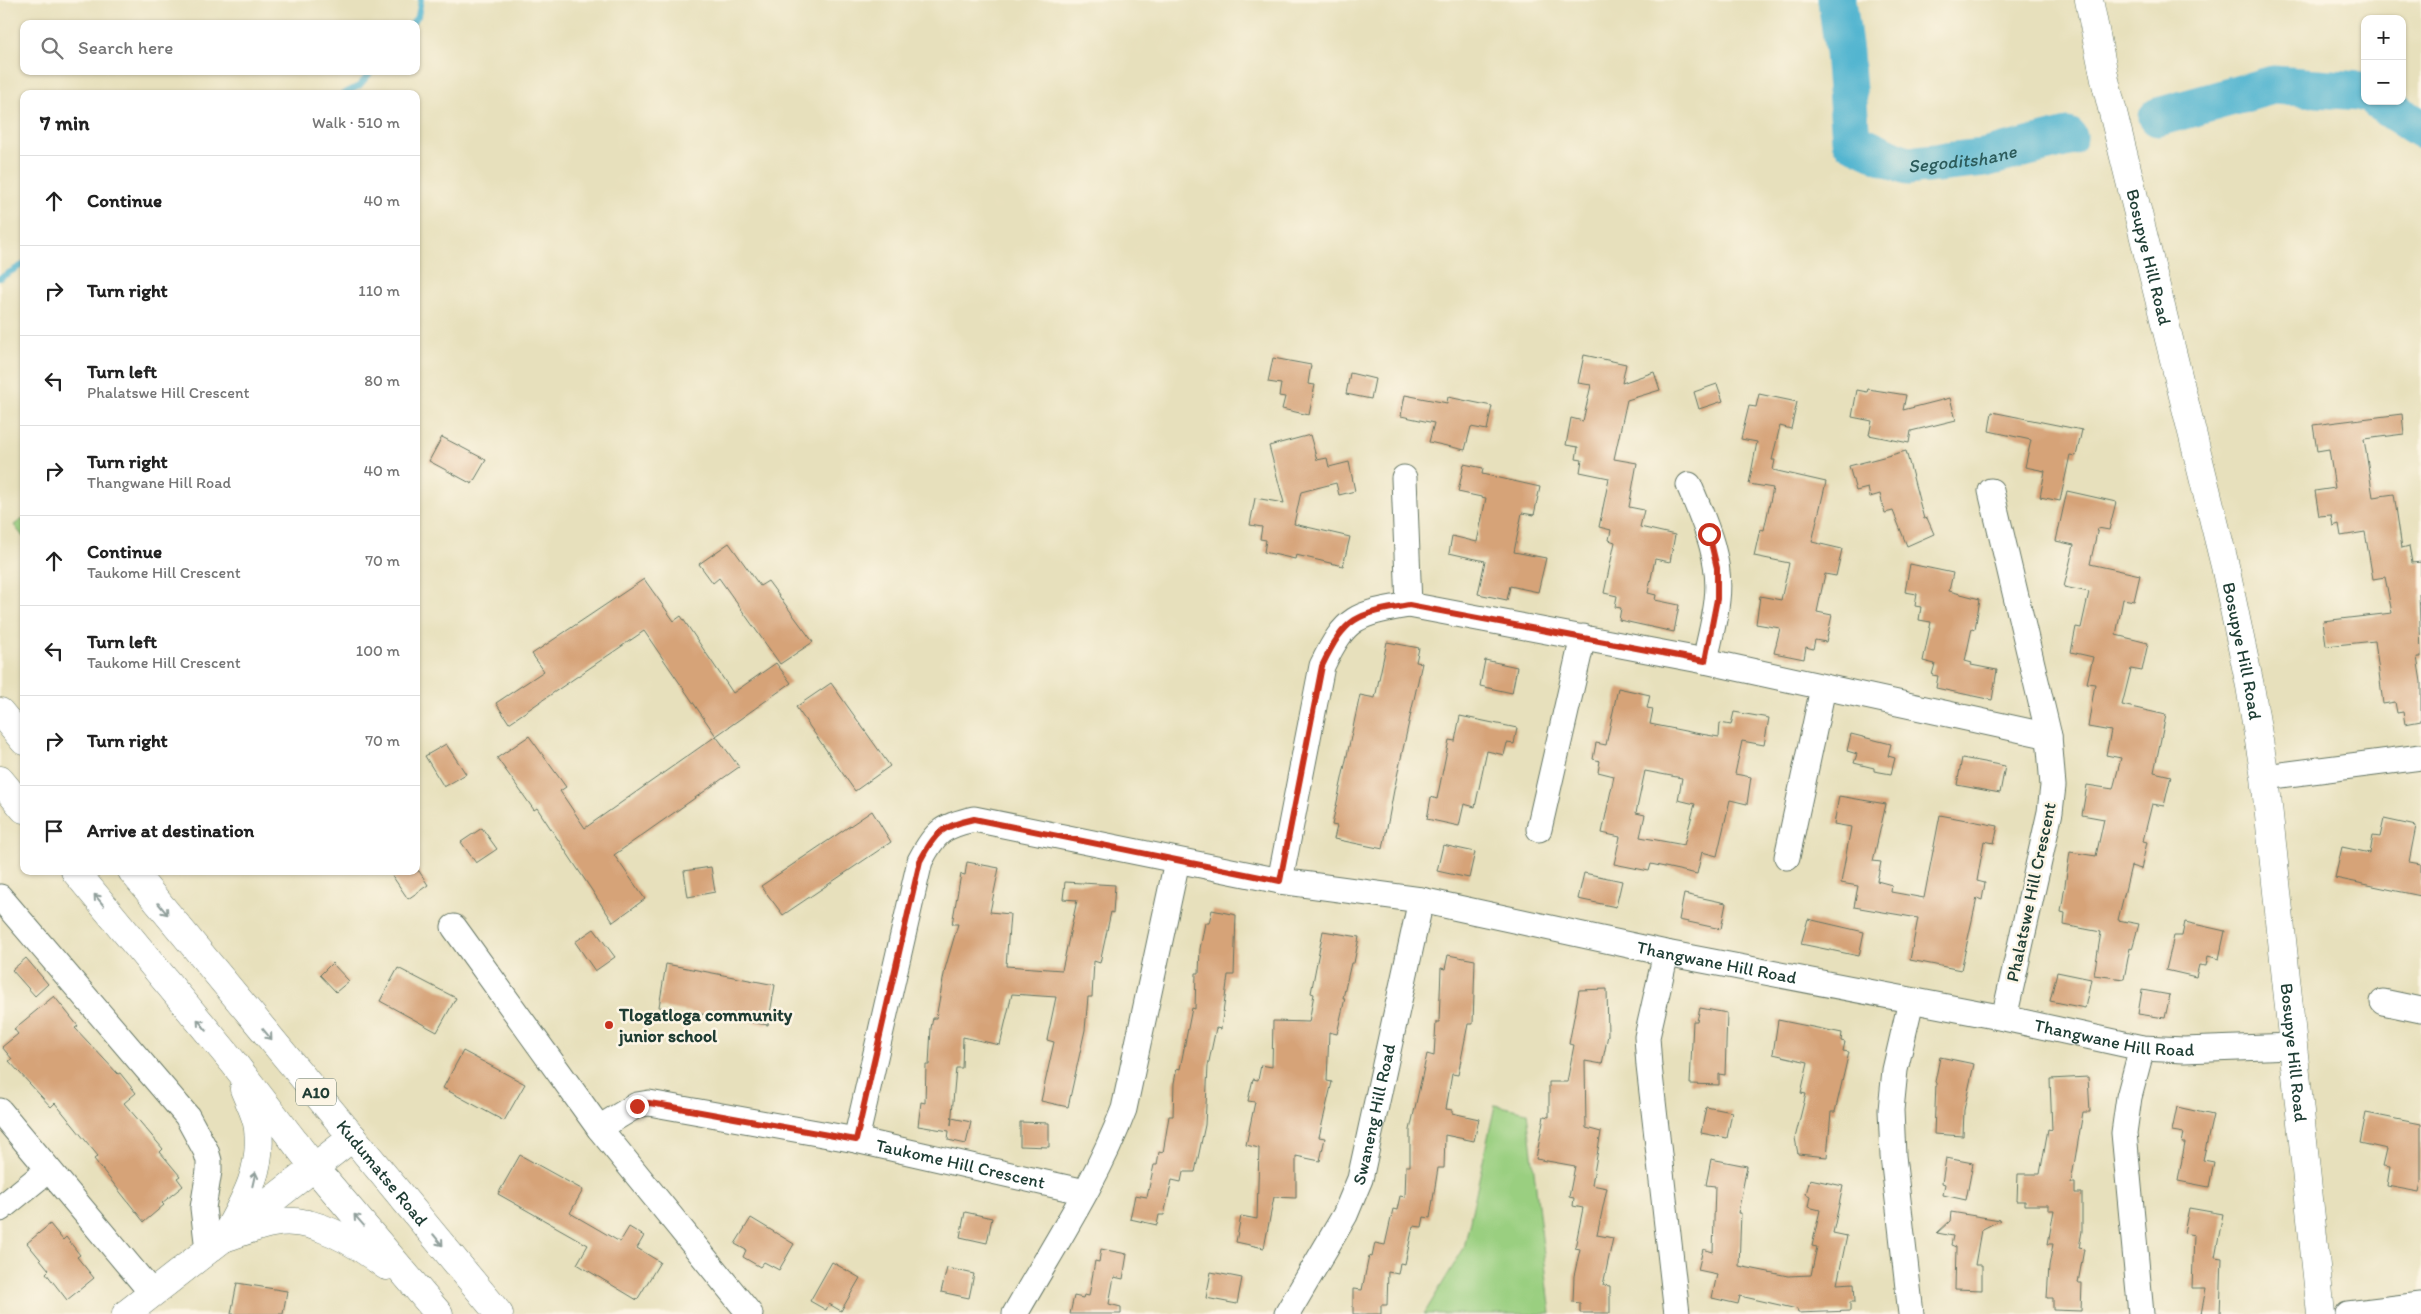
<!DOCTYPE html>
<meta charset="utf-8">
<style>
body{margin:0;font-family:Itim,sans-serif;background:#f2f2f2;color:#222}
.controls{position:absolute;right:15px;top:15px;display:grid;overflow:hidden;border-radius:10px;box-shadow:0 1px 4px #0004}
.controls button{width:45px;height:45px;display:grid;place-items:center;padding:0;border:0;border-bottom:1px solid #e0e0e0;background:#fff;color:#222;font:25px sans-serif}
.stop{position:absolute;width:15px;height:15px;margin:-11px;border:4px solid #c8321e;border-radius:50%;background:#fff}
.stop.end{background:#c8321e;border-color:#fff;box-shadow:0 1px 5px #0008}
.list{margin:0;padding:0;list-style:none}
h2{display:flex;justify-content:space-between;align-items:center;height:65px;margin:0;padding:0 20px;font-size:21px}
h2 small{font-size:16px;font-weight:400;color:#767676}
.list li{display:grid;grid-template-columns:32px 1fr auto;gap:15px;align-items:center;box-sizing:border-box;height:90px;padding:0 20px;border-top:1px solid #e0e0e0}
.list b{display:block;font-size:19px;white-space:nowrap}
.list p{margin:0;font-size:16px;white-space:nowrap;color:#767676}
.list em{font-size:16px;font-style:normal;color:#767676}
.icon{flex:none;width:28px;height:28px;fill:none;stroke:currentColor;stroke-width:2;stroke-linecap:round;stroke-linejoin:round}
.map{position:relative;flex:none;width:2421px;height:1314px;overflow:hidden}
.search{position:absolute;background:#fff;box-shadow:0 1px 4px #0004;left:20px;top:20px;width:400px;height:55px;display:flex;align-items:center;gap:12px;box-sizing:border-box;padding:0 18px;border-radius:10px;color:#767676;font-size:19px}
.panel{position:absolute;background:#fff;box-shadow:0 1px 4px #0004;left:20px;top:90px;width:400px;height:785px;border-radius:10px}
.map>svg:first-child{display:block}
.green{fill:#9acf80;stroke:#5c865a}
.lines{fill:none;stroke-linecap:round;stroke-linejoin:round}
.stream{stroke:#52b5d0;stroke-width:6}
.river{stroke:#52b5d0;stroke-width:39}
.building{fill:#d6a378;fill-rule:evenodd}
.street-casing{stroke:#657664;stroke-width:27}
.secondary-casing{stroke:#657664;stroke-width:29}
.primary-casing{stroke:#657664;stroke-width:29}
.street{stroke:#fff;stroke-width:25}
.secondary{stroke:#fff;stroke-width:28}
.primary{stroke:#fff;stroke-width:28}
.oneway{stroke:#8f9e9a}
.route{stroke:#c8321e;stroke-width:6}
.poi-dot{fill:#c8321e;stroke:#fcf5e5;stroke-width:2}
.labels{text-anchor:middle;stroke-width:5;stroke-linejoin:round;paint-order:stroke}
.shield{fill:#fcf5e5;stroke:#617469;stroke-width:1}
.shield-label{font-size:16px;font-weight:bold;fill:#1f3d34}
.street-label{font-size:18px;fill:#1f3d34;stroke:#fcf5e5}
.poi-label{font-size:18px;font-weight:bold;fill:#1f3d34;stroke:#fcf5e5;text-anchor:start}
.water-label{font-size:19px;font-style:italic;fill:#2c5b5b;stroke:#fcf5e5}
</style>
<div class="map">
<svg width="2421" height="1314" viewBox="0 0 2421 1314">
<rect width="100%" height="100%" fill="#fcf5e5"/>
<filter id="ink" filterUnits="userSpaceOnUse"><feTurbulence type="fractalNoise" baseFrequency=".02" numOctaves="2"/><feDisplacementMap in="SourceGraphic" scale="10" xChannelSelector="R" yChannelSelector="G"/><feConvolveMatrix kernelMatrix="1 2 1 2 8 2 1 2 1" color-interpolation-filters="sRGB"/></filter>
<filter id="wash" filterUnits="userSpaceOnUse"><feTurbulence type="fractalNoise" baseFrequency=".0096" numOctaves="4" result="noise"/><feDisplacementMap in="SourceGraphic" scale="20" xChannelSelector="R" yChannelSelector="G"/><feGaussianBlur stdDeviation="1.12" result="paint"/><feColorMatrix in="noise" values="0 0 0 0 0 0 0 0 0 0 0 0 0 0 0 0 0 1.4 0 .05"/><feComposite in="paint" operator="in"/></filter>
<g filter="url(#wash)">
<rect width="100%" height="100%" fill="#e7e0bc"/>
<path class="green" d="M24,518V538L14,525Z
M1495,1105L1527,1112L1551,1314H1424L1464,1248Z"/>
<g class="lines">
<path class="stream" d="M411,24L418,16L421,0
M343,94L359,86L372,71
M0,278L24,264"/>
<g class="river">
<path id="s1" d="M1837,0L1844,52L1851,140L1907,166L1984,158L2068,137"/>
<path d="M2378,101L2421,129"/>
<path d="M2158,117L2273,85L2361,91L2365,93"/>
</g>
</g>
<g id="blocks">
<path class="building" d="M1584,355L1626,364L1622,383L1654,372L1660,390L1627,400L1614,459L1637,463L1629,507L1644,510L1640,527L1675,535L1670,562L1655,559L1648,593L1656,595L1655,600L1679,605L1674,632L1619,620L1621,608L1615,607L1617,596L1604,593L1615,542L1609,540L1611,530L1599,527L1609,478L1580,472L1582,460L1576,459L1578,447L1566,445L1571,418L1583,421L1591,385L1578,383Z
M1273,358L1311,365L1308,384L1315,385L1309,415L1282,409L1285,397L1279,396L1281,384L1268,382Z
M1350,373L1375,379L1371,399L1346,394Z
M1717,384L1723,401L1699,409L1694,392Z
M1868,389L1906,395L1903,410L1950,398L1956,420L1911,431L1909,443L1869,435L1872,421L1852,417L1857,390L1867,392Z
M1759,394L1797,402L1791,429L1780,426L1772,460H1775L1773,470L1826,482L1812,542L1842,549L1836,576L1825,574L1817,612L1832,615L1826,642L1815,640L1813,649L1806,647L1804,659L1774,653L1780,628L1756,624L1760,596L1781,600L1789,563L1754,556L1760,529L1764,530L1773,488L1749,484L1757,442L1741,439L1749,406L1756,407Z
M1405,395L1447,403L1448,397L1492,406L1487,430L1471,427L1465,450L1429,442L1434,423L1401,416Z
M1992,412L2082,430L2076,456L2070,455L2060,501L2040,497L2045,471L2025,467L2031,440L1989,431Z
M2402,414L2404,434L2364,439L2373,497L2394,494L2402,548L2409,546L2412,563L2421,562V594H2419L2421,657H2417L2421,682V721L2405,724L2403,712L2397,713L2395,702L2383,704L2375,641L2326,646L2323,621L2392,613L2385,577L2373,579L2365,532L2341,536L2339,524L2333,526L2331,515L2319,516L2315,491L2335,488L2329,449L2317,451L2313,425Z
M1310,435L1317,460L1327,458L1329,467L1349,462L1355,491L1339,495L1336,483L1301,492L1294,524L1350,537L1343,566L1296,555L1295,559L1264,552L1266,540L1260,539L1262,527L1250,525L1255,498L1284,503L1269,446Z
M442,437L486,460L472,484L429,461Z
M1906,451L1924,519L1927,518L1934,534L1907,546L1893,511L1885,513L1880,494L1870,497L1868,488L1856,491L1849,466Z
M1464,464L1483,468L1482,474L1540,487L1534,515L1522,513L1514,552L1546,558L1538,592L1510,586L1507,600L1478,594L1485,561L1449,553L1452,536L1477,542L1486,498L1458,492Z
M2067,491L2116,502L2109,530L2098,528L2090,564L2140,575L2134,601L2123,599L2116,635L2148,643L2142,671L2131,669L2122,705L2166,715L2154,772L2171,776L2164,806L2152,804L2143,841L2147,842L2141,869L2131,866L2118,920L2139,924L2132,949L2130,948L2124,979L2094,975L2101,932L2064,925L2065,913L2061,912L2070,852L2096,856L2104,819L2082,815L2087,785L2113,789L2121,758L2106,755L2111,731L2088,727L2095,684L2087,683L2093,657L2071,652L2076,627L2081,628L2089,592L2064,587L2074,545L2056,541Z
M729,543L760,586L768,581L813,642L780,664L719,578L713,583L699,564Z
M1910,564L1953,573L1949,591L1980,599L1975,629L1972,628L1965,661L1972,663L1971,665L1997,670L1992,700L1936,688L1938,676L1932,675L1935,664L1923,661L1931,622L1919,620L1921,607L1915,606L1917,594L1905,592Z
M644,579L674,621L681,616L733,693L776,663L791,683L716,736L644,631L509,723L496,703L544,671L532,654Z
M1387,642L1419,648L1416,662L1422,663L1394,790L1383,849L1334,839L1337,826L1332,825L1360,695L1375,698Z
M1485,660L1517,667L1512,693L1480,686Z
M831,683L890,766L855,791L796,707Z
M1618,688L1650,695L1647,708L1653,709L1650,724L1695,733L1719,737L1720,723L1731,725L1734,712L1769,718L1764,745L1742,741L1735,774L1751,777L1747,804L1730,800L1717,856L1702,852L1697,874L1651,864L1649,871L1614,864L1620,837L1602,833L1614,776L1598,772L1600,761L1593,759L1596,743L1606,745ZM1645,771L1682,778L1678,800L1695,804L1684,845L1640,837L1645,815L1636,813Z
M1460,716L1517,728L1514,744L1507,743L1504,755L1487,751L1475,807L1464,804L1459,826L1427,819L1431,797L1437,799L1449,740L1455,741Z
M1851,734L1891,744L1888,756L1895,758L1891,774L1874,771V768L1854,763L1857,754L1847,751Z
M529,736L566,787L560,791L585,828L716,736L739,767L614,855L645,899L613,922L537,808L534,810L497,758Z
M446,744L466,774L444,787L425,756Z
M1962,758L2005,766L2000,793L1957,785Z
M1839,796L1886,804L1873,861L1881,862L1877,881L1892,885L1891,892L1924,898L1940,815L1998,826L1994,843L1984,841L1977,881L1985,883L1982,900L1977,898L1961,970L1910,960L1918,918L1854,907L1858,886L1841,883L1851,827L1834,824Z
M872,811L891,842L783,915L761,886Z
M2384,819L2416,826L2409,862L2421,864V896L2335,878L2342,847L2370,853L2373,836L2380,837Z
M482,828L497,849L476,863L461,842Z
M1443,845L1475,852L1469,878L1437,871Z
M967,862L999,868L990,912L1010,914L1006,966L1062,970L1077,900L1063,899L1065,882L1115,885L1113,913L1111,912L1100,963L1094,961L1092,997H1088L1085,1030L1068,1107L1041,1101L1054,1042L1047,1040L1056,997L1012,994L1000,1045L963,1037L962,1068H956L951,1125L952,1118L971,1122L966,1144L948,1140L949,1131L918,1126L921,1102L925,1103L926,1065H929L931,1028L933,1018H936L945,969L958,924H952L961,874L965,875Z
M711,867L715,892L688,897L684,871Z
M389,871H419L428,885L408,899Z
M1584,873L1622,881L1616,907L1578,899Z
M1684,894L1726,903L1721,929L1679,920Z
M1212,910L1236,915L1234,975H1228L1221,1029L1216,1028L1208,1066L1205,1125L1195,1172H1183L1181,1182L1172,1180L1164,1215H1159L1157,1225L1130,1219L1135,1195L1147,1197L1154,1165H1157L1159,1152L1163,1153L1169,1116H1173L1174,1083L1177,1068L1180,1069L1192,1008L1195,1009L1196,973H1199L1200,949L1205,923H1209Z
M1808,919L1864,932L1859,956L1801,944Z
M2185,922L2225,931L2219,959L2208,956L2206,966L2199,965L2196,977L2166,970L2174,936H2182Z
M594,929L615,957L595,971L575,942Z
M1323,931L1359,937L1354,963H1351L1343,998H1345L1337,1034L1329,1032L1327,1081L1332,1082L1319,1137L1325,1138L1320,1161L1296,1156V1198L1274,1197L1264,1248L1236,1242L1241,1216L1257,1219L1259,1148L1246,1145L1255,1102L1248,1101L1253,1079L1258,1080L1261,1065L1272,1067L1273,1021L1309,1022L1314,994L1311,993Z
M1448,955L1475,960L1473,1024H1468L1458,1075L1452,1074L1446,1109L1452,1110V1113L1479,1119L1474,1141L1445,1135L1444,1168H1438L1430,1218L1424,1217L1422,1227L1413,1226L1405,1264L1400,1263L1398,1274L1388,1272L1387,1305H1381V1314H1353V1289L1362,1290L1369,1256L1372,1257L1375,1243L1385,1245L1393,1209L1397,1210L1400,1196L1405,1197L1406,1166H1410V1130L1427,1054L1434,1056L1436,1022H1439L1441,968L1445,969Z
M26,958L48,984L35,996L12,970Z
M332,963L349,981L336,992L320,975Z
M666,964L775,985L768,1025L659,1007Z
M398,968L456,998L437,1032L380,1001Z
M2057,972L2091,979L2085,1008L2050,1001Z
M1607,989L1608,1035L1602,1064L1585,1061L1586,1128L1601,1132L1592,1185L1607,1188L1597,1235L1613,1238L1603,1285L1610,1286V1313H1580V1303L1573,1302L1574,1276L1580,1249L1575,1248L1583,1208L1573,1206L1574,1198L1569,1197L1575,1166L1536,1159L1544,1116L1549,1117V1082H1567L1574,1045L1569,1044L1579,990Z
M2142,990L2170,995L2165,1018L2138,1014Z
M54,996L78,1026L75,1028L118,1074L120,1073L136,1093L124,1103L163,1149L160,1152L180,1176L177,1178L183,1186L162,1203L164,1205L144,1222L94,1159L98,1156L55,1103L51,1107L9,1061L12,1059L2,1047L18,1034L14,1029Z
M1700,1008L1727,1013L1725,1075L1719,1074V1085L1690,1084L1693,1021H1697Z
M1778,1020L1842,1033L1841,1041L1845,1042L1843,1051L1849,1052L1835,1112H1831L1827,1157L1798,1154L1795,1138L1806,1094L1801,1093L1808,1062L1773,1054Z
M463,1051L525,1084L504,1121L443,1088Z
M1940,1057L1974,1064L1964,1110L1963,1136L1934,1134L1936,1083L1935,1082Z
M2088,1077L2090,1112H2083L2071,1183H2075V1193H2082V1231L2079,1248L2084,1249L2078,1283H2082L2081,1311L2053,1310V1298H2047L2049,1266L2053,1244H2048L2054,1210H2048V1205H2025V1201H2017L2018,1174H2040L2048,1129L2052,1130L2050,1079Z
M1706,1107L1732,1112L1727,1138L1701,1133Z
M2177,1107L2213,1115L2203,1160L2214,1162L2209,1187L2178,1181L2185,1143H2182L2184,1133L2172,1131Z
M2366,1113L2421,1124V1182L2419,1192L2387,1186L2390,1167L2383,1166L2387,1149L2360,1143Z
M1020,1122L1049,1123V1147L1020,1146Z
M520,1155L583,1190L570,1213L620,1242L629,1227L644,1236L637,1248L660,1262L637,1300L577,1264L588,1245L498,1194Z
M1946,1158L1973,1163L1966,1200L1943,1195L1945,1184L1942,1183Z
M1711,1159L1747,1166L1738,1213H1741L1739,1266L1788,1276L1811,1275L1817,1247L1812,1246L1820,1210L1808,1207L1810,1196L1806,1194L1810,1179L1843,1186L1833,1233L1847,1236L1837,1284L1854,1283L1855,1302H1850V1311L1798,1313L1797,1309L1740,1296L1738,1304L1712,1298L1717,1274L1698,1270L1703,1249L1713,1252L1715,1186L1706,1185Z
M2189,1208L2223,1214L2215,1257L2222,1258L2220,1314H2201L2206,1288H2192L2194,1235L2184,1233Z
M965,1212L992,1218L987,1243L960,1237Z
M1951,1212L2000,1220L1981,1230L1975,1265H1982V1290L1955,1289L1956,1247L1951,1245L1953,1236L1937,1233L1950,1221Z
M751,1218L794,1244L779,1270L764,1262L760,1267L743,1257L746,1250L735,1244Z
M50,1224L63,1240L66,1237L80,1255L77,1257L94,1278L67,1300L46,1273L49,1270L27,1243Z
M1101,1249L1127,1254L1123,1279L1114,1277L1109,1304L1121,1307V1314H1070L1074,1296L1083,1298L1084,1295L1089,1296L1095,1261L1099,1262Z
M832,1262L860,1278L841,1311L829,1304L826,1310L810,1301Z
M947,1268L974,1274L969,1298L941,1292Z
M1211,1272L1242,1278L1237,1304L1206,1298Z
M237,1283L287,1291L283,1314H231Z"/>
</g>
</g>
<g filter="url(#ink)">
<use href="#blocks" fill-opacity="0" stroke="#657664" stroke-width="1"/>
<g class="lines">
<defs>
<g id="street">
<path d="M1404,478L1409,605"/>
<path d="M1689,485C1704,521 1722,559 1717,600C1715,620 1709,641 1705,661"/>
<path d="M1991,491L2049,736L2053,786L2050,812L2004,1018"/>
<path d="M2265,777L2421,757"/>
<path d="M1539,829L1583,637"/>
<path d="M1787,857L1823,688"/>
<path d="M1280,881L1322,666C1346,616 1356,614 1409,605L1705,661L2049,736"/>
<path d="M0,897L187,1116L206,1151L209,1161V1171L203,1208L208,1250"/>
<path d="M454,927L599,1128L750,1314"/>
<path d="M1666,953L1647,1037L1649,1066L1677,1314"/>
<path d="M2383,1002L2421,1010"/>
<path d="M0,1111L152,1293"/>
<path id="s2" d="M599,1128L637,1105L649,1103L856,1140L1085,1192"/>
<path id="s3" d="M856,1140L920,861C935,832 942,826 974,819L1280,881L1421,900L1666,953L2004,1018L2142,1048L2184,1050L2292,1046"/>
<path d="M0,1209L48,1170"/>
<path d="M1015,1314C1053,1247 1097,1181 1124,1109L1177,861"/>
<path id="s4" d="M1287,1314L1345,1215L1360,1179L1421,900"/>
<path d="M1911,1314L1893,1156L1891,1110L1895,1070L1911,1001"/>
<path d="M2141,1314L2124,1133L2129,1097L2142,1048"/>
<path d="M2348,1314L2421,1305"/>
</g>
<g id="secondary">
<path id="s5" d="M2089,0L2105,80L2225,566L2250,686L2265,777L2321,1314"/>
<path d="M126,1314L353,1137"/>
</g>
<g id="primary">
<path d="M0,712L24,741"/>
<path d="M0,780L24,809"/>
<path d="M75,871L233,1062L314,1167L439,1314"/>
<path id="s6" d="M132,871L499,1314"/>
<path d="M224,1238C240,1233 256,1226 273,1223C312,1215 357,1243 386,1266"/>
<path d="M224,1238C243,1203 263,1172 258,1129C257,1116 249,1102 244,1089"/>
</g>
</defs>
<use href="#street" class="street-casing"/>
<use href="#secondary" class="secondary-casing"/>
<use href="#primary" class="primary-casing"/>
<use href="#street" class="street"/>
<use href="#secondary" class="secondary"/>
<use href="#primary" class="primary"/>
</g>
<defs><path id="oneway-shaft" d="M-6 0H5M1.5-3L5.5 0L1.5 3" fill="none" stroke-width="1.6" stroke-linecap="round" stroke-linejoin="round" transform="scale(1.25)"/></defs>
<g class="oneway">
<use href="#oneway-shaft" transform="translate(99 900) rotate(-130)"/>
<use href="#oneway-shaft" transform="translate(163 909) rotate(50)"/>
<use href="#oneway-shaft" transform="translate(202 1025) rotate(-130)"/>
<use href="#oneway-shaft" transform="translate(267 1034) rotate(50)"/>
<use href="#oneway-shaft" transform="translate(254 1179) rotate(-77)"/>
<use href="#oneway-shaft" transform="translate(359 1220) rotate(-131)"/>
<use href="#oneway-shaft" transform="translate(438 1240) rotate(50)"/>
</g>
</g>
<g class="lines" filter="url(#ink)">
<path class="route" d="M637,1106L649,1103L662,1105L856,1140L920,861C935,832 942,826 974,819L1280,881L1322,666C1346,616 1356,614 1409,605L1705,661L1717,599V568L1709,534"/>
</g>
<circle class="poi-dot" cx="609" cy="1025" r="5"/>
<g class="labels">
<rect class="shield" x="296" y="1078.5" width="40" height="27" rx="4"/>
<g class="shield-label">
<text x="316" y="1098">A10</text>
</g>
<g class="street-label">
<text dy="6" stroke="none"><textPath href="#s5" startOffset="264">Bosupye Hill Road</textPath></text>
<text dy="6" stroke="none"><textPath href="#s5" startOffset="669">Bosupye Hill Road</textPath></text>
<text transform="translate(2031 892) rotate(-78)" y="6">Phalatswe Hill Crescent</text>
<text dy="6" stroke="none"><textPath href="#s3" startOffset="1115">Thangwane Hill Road</textPath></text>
<text dy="6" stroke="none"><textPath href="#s3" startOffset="1520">Thangwane Hill Road</textPath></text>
<text dy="6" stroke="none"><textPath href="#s5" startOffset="1074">Bosupye Hill Road</textPath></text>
<text dy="6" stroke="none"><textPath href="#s4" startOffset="220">Swaneng Hill Road</textPath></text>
<text dy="6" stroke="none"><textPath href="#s2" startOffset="374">Taukome Hill Crescent</textPath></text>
<text dy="6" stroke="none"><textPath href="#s6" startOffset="392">Kudumatse Road</textPath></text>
</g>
<g class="poi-label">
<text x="619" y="1021">Tlogatloga community<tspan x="619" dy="21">junior school</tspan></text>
</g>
<g class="water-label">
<text dy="7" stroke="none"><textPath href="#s1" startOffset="258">Segoditshane</textPath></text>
</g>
</g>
</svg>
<div class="controls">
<button>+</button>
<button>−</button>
</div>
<div class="stop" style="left:1709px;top:534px"></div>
<div class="stop end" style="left:637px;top:1106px"></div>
<div class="search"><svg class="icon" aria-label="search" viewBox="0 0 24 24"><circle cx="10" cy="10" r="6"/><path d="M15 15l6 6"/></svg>Search here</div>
<section class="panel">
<h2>7 min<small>Walk · 510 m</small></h2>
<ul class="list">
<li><svg class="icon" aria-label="ahead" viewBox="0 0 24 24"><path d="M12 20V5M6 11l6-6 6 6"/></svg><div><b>Continue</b></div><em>40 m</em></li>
<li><svg class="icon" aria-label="right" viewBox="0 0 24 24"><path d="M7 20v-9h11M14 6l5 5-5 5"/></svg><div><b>Turn right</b></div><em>110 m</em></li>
<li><svg class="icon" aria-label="left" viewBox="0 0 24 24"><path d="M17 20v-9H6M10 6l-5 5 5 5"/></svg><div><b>Turn left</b><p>Phalatswe Hill Crescent</p></div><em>80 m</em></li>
<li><svg class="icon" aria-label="right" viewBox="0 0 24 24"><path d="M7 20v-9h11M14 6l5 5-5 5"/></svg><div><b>Turn right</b><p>Thangwane Hill Road</p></div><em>40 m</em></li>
<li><svg class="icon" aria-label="ahead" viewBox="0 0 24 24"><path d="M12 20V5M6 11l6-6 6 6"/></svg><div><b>Continue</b><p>Taukome Hill Crescent</p></div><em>70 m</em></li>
<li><svg class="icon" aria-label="left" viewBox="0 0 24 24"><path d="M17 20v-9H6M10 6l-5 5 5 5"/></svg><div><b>Turn left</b><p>Taukome Hill Crescent</p></div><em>100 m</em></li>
<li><svg class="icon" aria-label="right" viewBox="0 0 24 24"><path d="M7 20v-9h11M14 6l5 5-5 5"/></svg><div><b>Turn right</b></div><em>70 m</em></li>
<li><svg class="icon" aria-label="arrive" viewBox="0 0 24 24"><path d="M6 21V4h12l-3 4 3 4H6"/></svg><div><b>Arrive at destination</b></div></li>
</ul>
</section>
</div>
